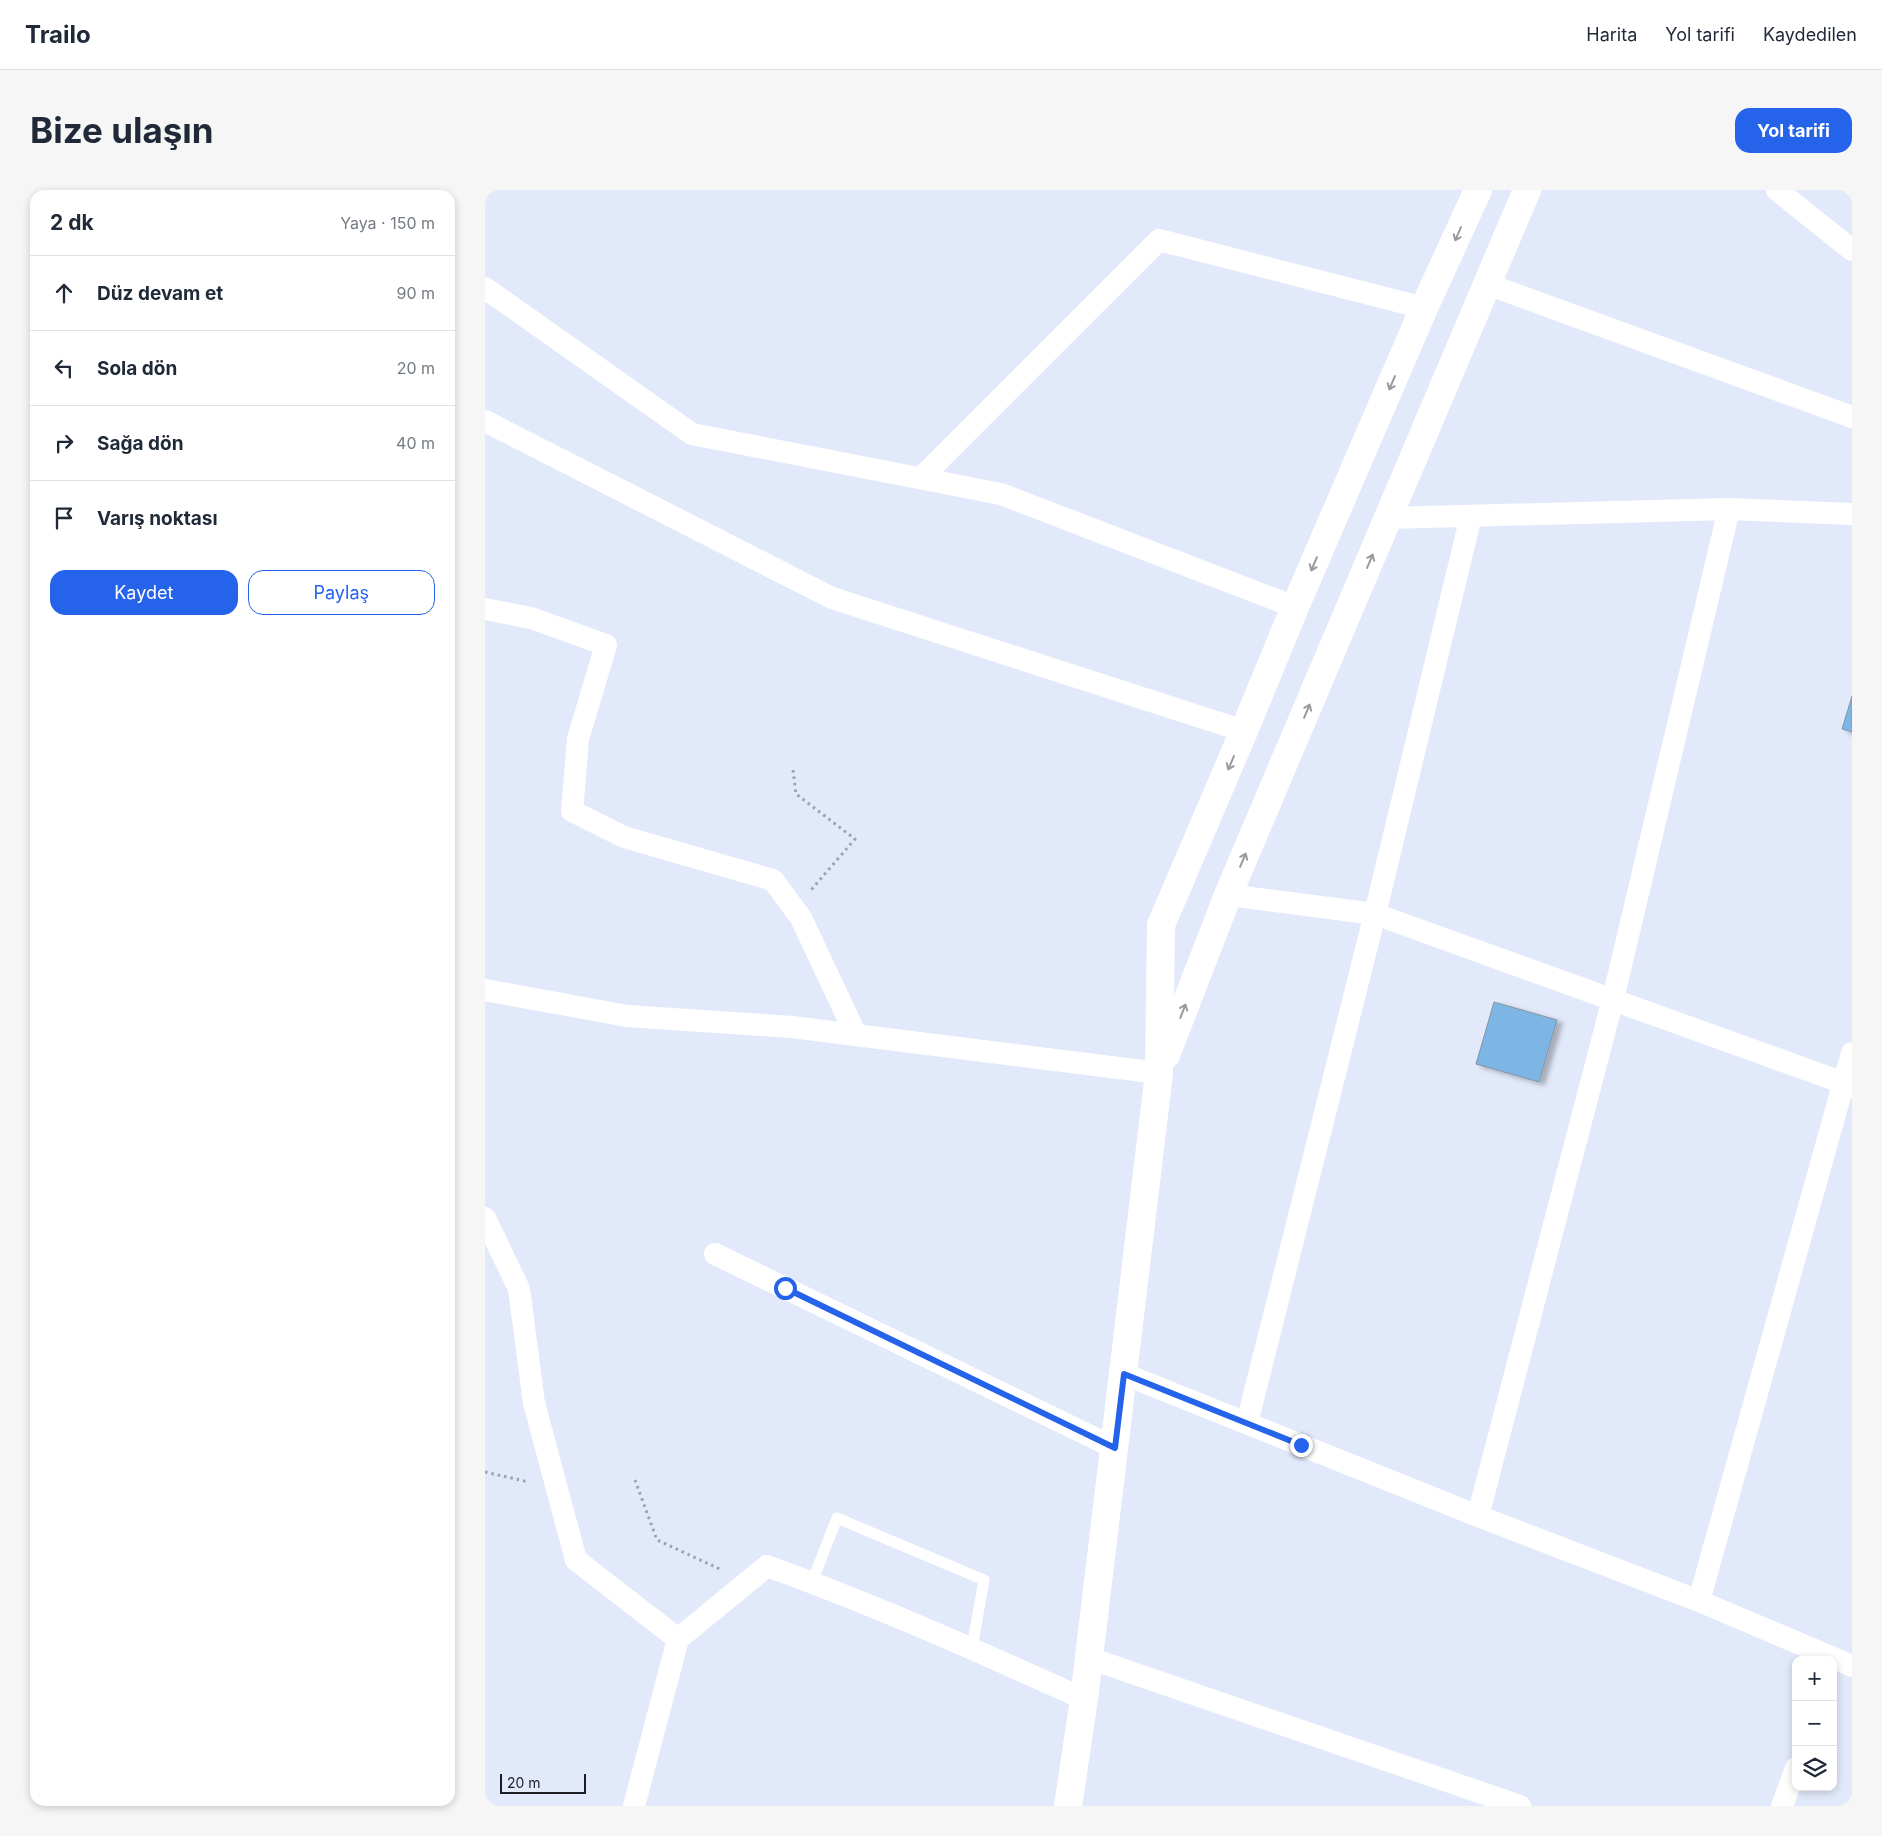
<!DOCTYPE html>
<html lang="tr">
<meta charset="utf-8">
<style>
body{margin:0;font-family:Inter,sans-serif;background:#f6f6f7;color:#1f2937}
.controls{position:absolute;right:15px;bottom:15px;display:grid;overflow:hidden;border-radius:10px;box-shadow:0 2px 8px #0003}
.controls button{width:45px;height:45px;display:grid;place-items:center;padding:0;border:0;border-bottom:1px solid #e0e1e3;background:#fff;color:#1f2937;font:25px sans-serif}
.scale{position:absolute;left:15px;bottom:12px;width:86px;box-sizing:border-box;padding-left:5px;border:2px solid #1c1e24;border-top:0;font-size:14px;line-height:18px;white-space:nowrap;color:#1c1e24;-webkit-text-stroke:4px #e2e9fa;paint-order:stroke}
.stop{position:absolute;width:15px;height:15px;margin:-11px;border:4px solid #2563eb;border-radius:50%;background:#fff}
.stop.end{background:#2563eb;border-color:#fff;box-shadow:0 1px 5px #0008}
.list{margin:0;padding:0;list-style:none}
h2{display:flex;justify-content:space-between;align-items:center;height:65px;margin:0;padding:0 20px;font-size:21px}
h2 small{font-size:16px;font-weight:400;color:#747a83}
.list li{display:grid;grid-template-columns:32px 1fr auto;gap:15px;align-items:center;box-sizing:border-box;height:75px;padding:0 20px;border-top:1px solid #e0e1e3}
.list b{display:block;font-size:19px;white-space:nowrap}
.list em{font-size:16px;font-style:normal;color:#747a83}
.actions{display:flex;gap:10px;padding:15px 20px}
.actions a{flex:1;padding:11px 0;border:1px solid #2563eb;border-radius:15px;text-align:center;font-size:18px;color:#2563eb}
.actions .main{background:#2563eb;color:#fff}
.icon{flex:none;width:28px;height:28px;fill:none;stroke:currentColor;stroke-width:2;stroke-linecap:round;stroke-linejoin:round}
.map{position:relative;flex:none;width:1367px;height:1616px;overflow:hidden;border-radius:15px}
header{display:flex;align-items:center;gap:30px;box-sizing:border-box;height:70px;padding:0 25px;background:#fff;border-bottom:1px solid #e0e1e3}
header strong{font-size:24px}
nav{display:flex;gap:28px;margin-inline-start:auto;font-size:18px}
.intro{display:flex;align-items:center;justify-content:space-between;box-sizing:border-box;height:120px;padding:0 30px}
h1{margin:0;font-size:35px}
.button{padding:12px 22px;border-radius:15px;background:#2563eb;color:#fff;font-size:18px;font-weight:700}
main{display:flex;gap:30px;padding:0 30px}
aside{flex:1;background:#fff;border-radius:15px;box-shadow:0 2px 8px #0003}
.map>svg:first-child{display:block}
.building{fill:#7db5e4;stroke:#8694a1;filter:url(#shadow)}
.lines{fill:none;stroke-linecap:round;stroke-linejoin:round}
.path{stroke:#9ca1ae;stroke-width:3;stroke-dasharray:2.5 4;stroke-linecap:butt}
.service{stroke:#fff;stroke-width:11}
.minor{stroke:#fff;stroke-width:22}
.tertiary{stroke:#fff;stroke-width:28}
.oneway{stroke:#999a9c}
.route{stroke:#2563eb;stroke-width:6}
</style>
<header>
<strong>Trailo</strong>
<nav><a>Harita</a><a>Yol tarifi</a><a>Kaydedilen</a></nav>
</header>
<div class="intro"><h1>Bize ulaşın</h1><a class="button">Yol tarifi</a></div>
<main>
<aside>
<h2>2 dk<small>Yaya · 150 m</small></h2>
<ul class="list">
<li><svg class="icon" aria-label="ahead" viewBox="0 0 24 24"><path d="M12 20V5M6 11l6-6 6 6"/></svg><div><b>Düz devam et</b></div><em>90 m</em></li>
<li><svg class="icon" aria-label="left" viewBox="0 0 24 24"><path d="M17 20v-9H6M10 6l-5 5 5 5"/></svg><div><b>Sola dön</b></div><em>20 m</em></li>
<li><svg class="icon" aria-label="right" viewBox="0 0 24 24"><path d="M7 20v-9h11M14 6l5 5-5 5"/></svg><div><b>Sağa dön</b></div><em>40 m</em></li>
<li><svg class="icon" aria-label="arrive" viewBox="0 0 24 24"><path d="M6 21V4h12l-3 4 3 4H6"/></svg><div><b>Varış noktası</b></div></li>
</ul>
<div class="actions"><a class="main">Kaydet</a><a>Paylaş</a></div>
</aside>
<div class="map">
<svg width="1367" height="1616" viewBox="0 0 1367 1616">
<defs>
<filter id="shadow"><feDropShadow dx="5.5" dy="3" stdDeviation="2.5" flood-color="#0004"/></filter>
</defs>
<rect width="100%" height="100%" fill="#e2e9fa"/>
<path class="building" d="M1367,506V542L1357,539Z
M1009,812L1072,830L1054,892L991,874Z"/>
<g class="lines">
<path class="path" d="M308,580L311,604L370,649L326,700
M0,1282L44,1292
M150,1290L172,1350L237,1380"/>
<path class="service" d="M327,1392L352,1328L499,1390L487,1458"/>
<path class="minor" d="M1292,0L1367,60
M1002,94L1367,227
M0,98L207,244L516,304L810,417
M0,231L347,408L759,541
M436,288L674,50L939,118
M903,328L1244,319L1367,324
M0,419L46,428L121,455L93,549L87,621L139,647L288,690L316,728L371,845
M743,705L890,724L1367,896
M0,800L142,826L307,837L674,883
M0,1028L34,1099L49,1213L91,1370L193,1449L282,1376C390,1415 495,1462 599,1509
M230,1064L630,1258
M639,1184L993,1326L1214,1411L1367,1476
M762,1233L890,724L986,326
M993,1326L1128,809L1244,319
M1214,1411L1367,863
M604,1468L1035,1616
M149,1616L193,1449
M1297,1616L1311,1578"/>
<path class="tertiary" d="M681,865L743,705L1042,0
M583,1616L599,1509L674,883L676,735L759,541L810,417L939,118L993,0"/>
</g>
<defs><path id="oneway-shaft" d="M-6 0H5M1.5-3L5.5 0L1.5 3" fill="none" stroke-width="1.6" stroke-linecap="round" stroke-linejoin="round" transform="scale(1.25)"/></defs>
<g class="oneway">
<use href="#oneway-shaft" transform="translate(973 44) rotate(114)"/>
<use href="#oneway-shaft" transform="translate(907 193) rotate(113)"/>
<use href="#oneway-shaft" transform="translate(885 371) rotate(-67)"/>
<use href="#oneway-shaft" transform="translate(829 374) rotate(113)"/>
<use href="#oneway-shaft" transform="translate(822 521) rotate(-67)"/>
<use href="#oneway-shaft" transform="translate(746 573) rotate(113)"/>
<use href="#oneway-shaft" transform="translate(758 670) rotate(-67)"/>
<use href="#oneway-shaft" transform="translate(698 821) rotate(-69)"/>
</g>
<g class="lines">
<path class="route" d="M300,1098L630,1258L639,1184L816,1255"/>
</g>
</svg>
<div class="controls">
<button>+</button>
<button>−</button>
<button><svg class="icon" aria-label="layers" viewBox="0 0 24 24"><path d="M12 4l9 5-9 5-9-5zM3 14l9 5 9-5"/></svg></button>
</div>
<div class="scale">20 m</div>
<div class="stop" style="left:300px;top:1098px"></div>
<div class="stop end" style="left:816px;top:1255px"></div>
</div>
</main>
